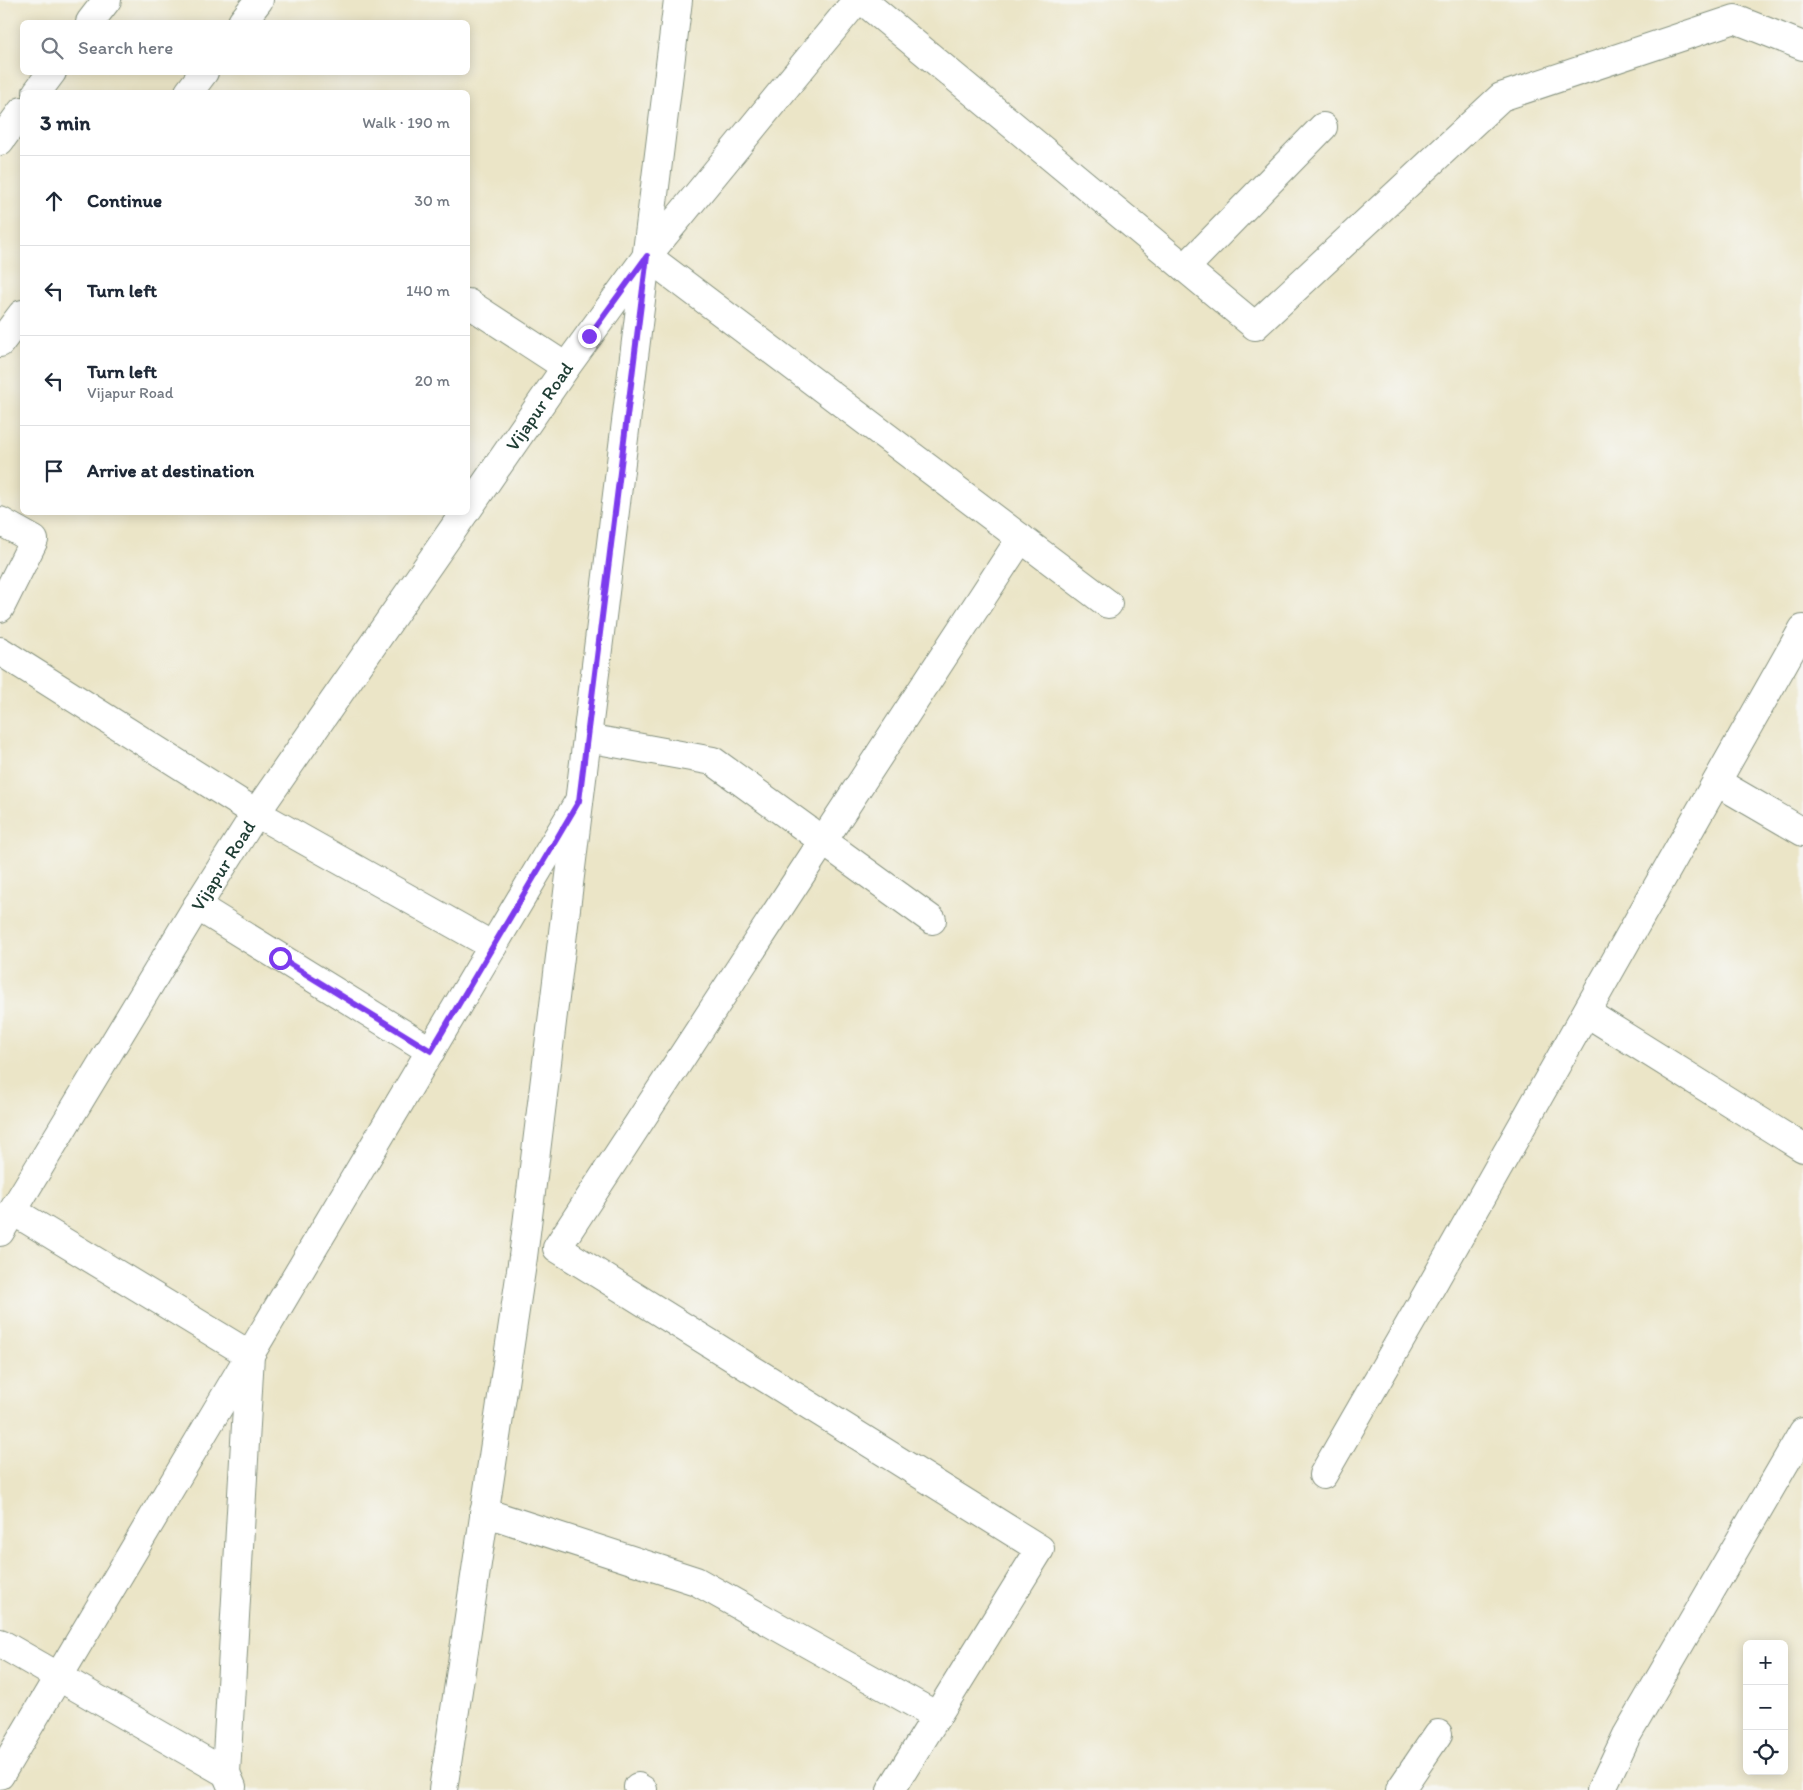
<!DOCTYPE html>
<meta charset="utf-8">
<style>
body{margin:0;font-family:Itim,sans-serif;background:#f2f2f3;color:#1f2937}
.controls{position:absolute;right:15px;bottom:15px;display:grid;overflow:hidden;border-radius:8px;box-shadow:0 2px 12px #0003}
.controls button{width:45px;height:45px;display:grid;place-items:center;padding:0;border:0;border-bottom:1px solid #e0e1e3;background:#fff;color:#1f2937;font:25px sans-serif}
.stop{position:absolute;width:15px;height:15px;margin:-11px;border:4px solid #7c3aed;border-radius:50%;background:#fff}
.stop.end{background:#7c3aed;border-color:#fff;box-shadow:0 1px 5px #0008}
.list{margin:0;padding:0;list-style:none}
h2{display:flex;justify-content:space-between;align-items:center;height:65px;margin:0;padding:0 20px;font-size:21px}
h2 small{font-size:16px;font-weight:400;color:#747a83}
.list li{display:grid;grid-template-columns:32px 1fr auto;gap:15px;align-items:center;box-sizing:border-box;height:90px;padding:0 20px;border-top:1px solid #e0e1e3}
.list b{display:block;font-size:19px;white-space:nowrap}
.list p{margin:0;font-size:16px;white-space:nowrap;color:#747a83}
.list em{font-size:16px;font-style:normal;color:#747a83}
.icon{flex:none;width:28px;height:28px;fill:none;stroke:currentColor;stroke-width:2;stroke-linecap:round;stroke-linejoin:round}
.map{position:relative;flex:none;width:1803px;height:1790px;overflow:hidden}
.search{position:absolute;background:#fff;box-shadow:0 2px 12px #0003;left:20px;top:20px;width:450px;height:55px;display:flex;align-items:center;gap:12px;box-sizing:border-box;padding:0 18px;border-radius:8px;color:#747a83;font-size:19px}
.panel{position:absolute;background:#fff;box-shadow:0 2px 12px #0003;left:20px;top:90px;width:450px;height:425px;border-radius:8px}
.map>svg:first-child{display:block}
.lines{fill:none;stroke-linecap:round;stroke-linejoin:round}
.minor-casing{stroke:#85917e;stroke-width:30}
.tertiary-casing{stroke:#85917e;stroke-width:30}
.minor{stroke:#fff;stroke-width:28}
.tertiary{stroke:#fff;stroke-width:28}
.route{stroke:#7c3aed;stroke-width:6}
.labels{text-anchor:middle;stroke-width:4.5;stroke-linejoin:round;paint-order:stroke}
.street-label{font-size:19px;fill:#1f3d34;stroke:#f6f6f2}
</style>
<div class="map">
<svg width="1803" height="1790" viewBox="0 0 1803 1790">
<rect width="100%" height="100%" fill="#f6f6f2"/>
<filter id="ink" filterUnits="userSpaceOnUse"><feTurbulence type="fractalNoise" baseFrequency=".02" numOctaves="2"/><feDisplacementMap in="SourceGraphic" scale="10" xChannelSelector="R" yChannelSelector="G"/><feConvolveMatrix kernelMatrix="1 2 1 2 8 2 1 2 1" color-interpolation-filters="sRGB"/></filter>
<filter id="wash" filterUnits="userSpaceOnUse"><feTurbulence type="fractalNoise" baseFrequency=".0096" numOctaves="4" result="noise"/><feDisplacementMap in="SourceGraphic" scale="20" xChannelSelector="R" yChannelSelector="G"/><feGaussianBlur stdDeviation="1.12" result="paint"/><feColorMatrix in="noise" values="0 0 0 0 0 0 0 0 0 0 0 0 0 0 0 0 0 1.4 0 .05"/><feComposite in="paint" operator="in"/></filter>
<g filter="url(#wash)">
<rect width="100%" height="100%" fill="#ebe5c7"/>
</g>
<g filter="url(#ink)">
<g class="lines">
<defs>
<g id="minor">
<path d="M862,0L1255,326L1501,97L1735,19L1803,46"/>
<path d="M90,22L107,0"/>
<path d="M242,22L259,0"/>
<path d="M37,92L52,72"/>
<path d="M189,92L204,72"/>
<path d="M0,141L22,111"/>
<path d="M647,256L1108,604"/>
<path d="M1185,268L1323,127"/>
<path d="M468,303L566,367"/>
<path d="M0,343L22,314"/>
<path id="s1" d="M468,509L566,367L647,256L857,0"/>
<path d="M0,521L34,540L0,608"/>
<path d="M0,651L256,813L493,946"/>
<path d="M587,738L713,761L932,920"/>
<path d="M1717,782L1803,832"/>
<path d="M197,906L431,1051"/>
<path d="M1587,1013L1803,1148"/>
<path d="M13,1211L250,1355L226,1773"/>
<path id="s2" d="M0,1232L197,906L256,813L465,512"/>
<path d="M1323,1475L1427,1294L1803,629"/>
<path d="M484,1512L696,1581L937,1716"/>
<path d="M0,1643L226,1773L232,1787"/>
<path d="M0,1775L579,801"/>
<path d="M638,1787L643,1790"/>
<path d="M891,1790L1040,1549L557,1248L1021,538"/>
<path d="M1400,1790L1438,1734"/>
<path d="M1601,1790L1627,1735L1803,1432"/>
</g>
<path id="tertiary" d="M443,1790L523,1257L678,0"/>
</defs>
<use href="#minor" class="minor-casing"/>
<use href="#tertiary" class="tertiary-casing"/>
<use href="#minor" class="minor"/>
<use href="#tertiary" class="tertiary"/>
</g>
</g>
<g class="lines" filter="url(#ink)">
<path class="route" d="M280,958L431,1051L579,801L647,256L589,336"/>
</g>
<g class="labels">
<g class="street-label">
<text dy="7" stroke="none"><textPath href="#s1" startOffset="125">Vijapur Road</textPath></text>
<text dy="7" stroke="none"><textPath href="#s2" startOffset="429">Vijapur Road</textPath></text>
</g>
</g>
</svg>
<div class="controls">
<button>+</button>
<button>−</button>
<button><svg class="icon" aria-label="locate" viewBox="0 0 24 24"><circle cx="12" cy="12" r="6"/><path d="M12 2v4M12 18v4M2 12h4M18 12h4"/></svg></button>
</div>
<div class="stop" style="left:280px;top:958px"></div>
<div class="stop end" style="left:589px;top:336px"></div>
<div class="search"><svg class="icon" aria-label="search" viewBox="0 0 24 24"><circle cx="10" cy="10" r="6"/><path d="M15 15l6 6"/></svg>Search here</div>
<section class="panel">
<h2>3 min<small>Walk · 190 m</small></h2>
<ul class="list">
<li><svg class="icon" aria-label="ahead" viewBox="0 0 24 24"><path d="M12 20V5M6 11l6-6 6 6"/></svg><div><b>Continue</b></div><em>30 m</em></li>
<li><svg class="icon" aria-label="left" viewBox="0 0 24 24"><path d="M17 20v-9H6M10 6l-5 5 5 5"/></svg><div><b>Turn left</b></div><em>140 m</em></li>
<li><svg class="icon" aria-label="left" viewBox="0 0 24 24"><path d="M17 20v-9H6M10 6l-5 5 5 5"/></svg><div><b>Turn left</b><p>Vijapur Road</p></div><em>20 m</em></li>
<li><svg class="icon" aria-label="arrive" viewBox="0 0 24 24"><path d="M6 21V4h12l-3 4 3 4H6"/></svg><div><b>Arrive at destination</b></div></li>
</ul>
</section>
</div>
